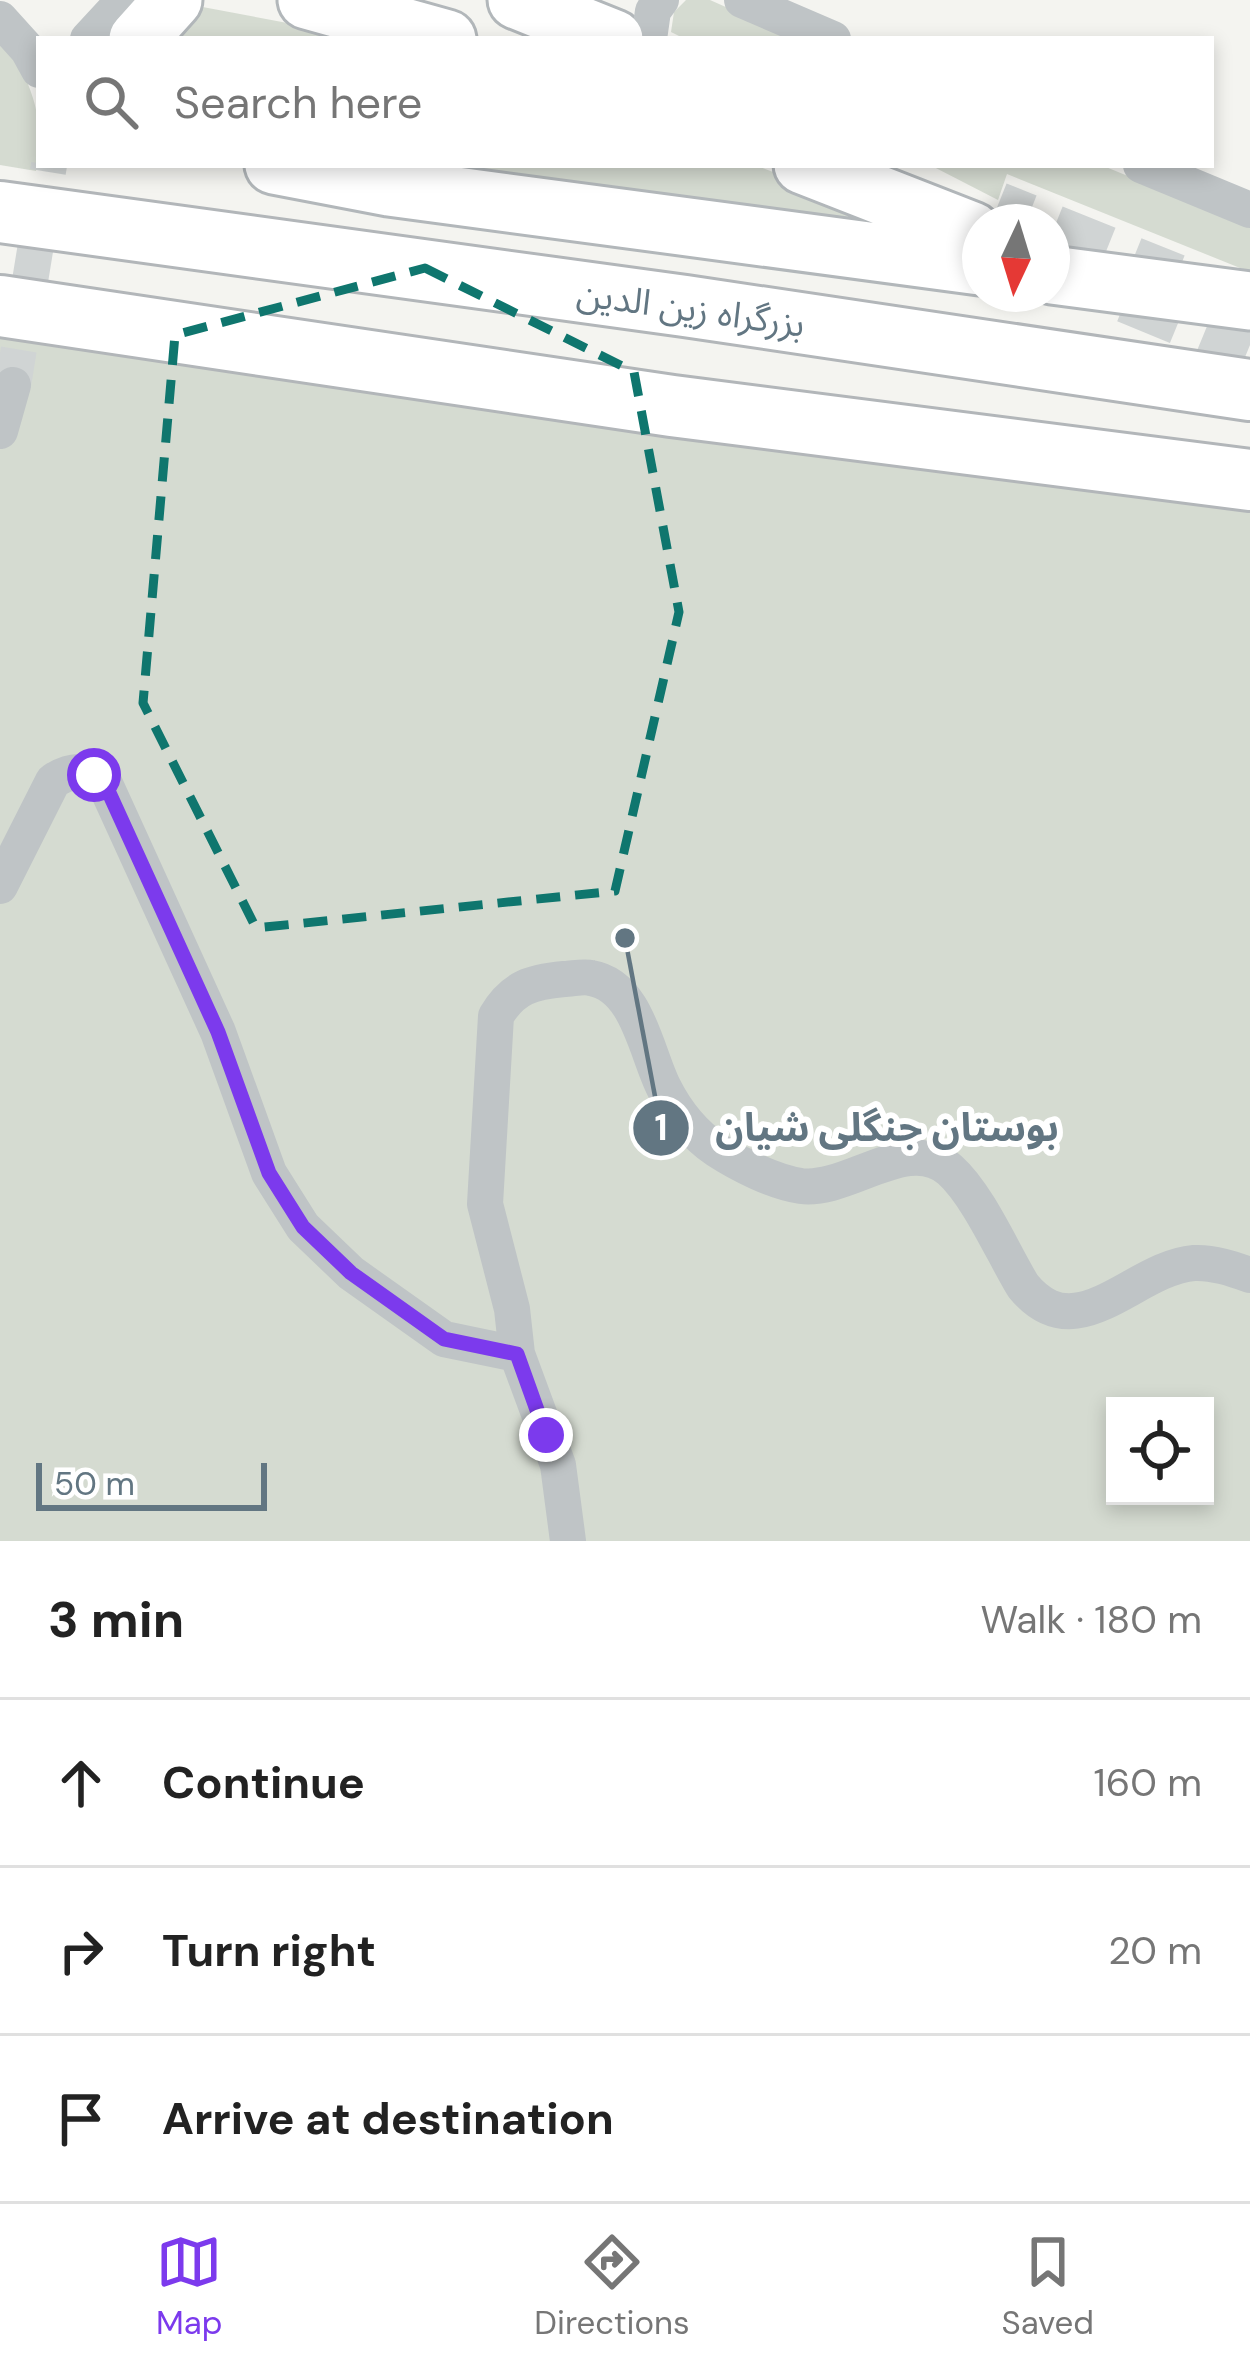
<!DOCTYPE html>
<meta charset="utf-8">
<style>
body{margin:0;font-family:"DM Sans","Noto Sans Arabic",sans-serif;background:#f6f6f6;color:#222}
.controls{position:absolute;right:36px;bottom:36px;display:grid;overflow:hidden;border-radius:0px;box-shadow:0 6px 18px #0003}
.controls button{width:108px;height:108px;display:grid;place-items:center;padding:0;border:0;border-bottom:3px solid #e0e0e0;background:#fff;color:#222;font:60px sans-serif}
.compass{position:absolute;left:962px;top:204px;width:108px;height:108px;border-radius:50%;background:#fff;box-shadow:0 6px 18px #0003;rotate:184deg}
.scale{position:absolute;left:36px;bottom:30px;width:231px;box-sizing:border-box;padding-left:12px;border:6px solid #627682;border-top:0;font-size:33px;line-height:42px;white-space:nowrap;color:#627682;-webkit-text-stroke:9px #fff;paint-order:stroke}
.stop{position:absolute;width:36px;height:36px;margin:-27px;border:9px solid #7c3aed;border-radius:50%;background:#fff}
.stop.end{background:#7c3aed;border-color:#fff;box-shadow:0 3px 12px #0008}
.list{margin:0;padding:0;list-style:none}
h2{display:flex;justify-content:space-between;align-items:center;height:156px;margin:0;padding:0 48px;font-size:51px}
h2 small{font-size:39px;font-weight:400;color:#767676}
.list li{display:grid;grid-template-columns:78px 1fr auto;gap:36px;align-items:center;box-sizing:border-box;height:168px;padding:0 48px;border-top:3px solid #e0e0e0}
.list b{display:block;font-size:45px;white-space:nowrap}
.list em{font-size:39px;font-style:normal;color:#767676}
.icon{flex:none;width:66px;height:66px;fill:none;stroke:currentColor;stroke-width:2;stroke-linecap:round;stroke-linejoin:round}
.map{position:relative;flex:none;width:1250px;height:1541px;overflow:hidden}
.search{position:absolute;background:#fff;box-shadow:0 6px 18px #0003;left:36px;right:36px;top:36px;height:132px;display:flex;align-items:center;gap:30px;box-sizing:border-box;padding:0 42px;border-radius:0px;color:#767676;font-size:45px}
.sheet{height:660px;background:#fff}
nav{display:flex;justify-content:space-around;align-items:center;box-sizing:border-box;height:168px;border-top:3px solid #e0e0e0;background:#fff;font-size:33px;color:#767676}
nav a{display:grid;justify-items:center;gap:6px}
nav .on{color:#7c3aed}
.map>svg:first-child{display:block}
.green{fill:#d5dbd1;fill-rule:evenodd}
.lines{fill:none;stroke-linecap:round;stroke-linejoin:round}
.minor-tunnel{stroke:#d0d4d4;stroke-width:36;stroke-dasharray:36 18;stroke-linecap:butt}
.primary-tunnel{stroke:#d0d4d4;stroke-width:57;stroke-dasharray:57 28;stroke-linecap:butt}
.primary-casing{stroke:#b2b7ba;stroke-width:63}
.trunk-casing{stroke:#b2b6b9;stroke-width:66}
.minor{stroke:#bfc4c6;stroke-width:36}
.primary{stroke:#fff;stroke-width:57}
.trunk{stroke:#fff;stroke-width:60}
.route{stroke:#7c3aed;stroke-width:15}
.marked{fill:none;stroke:#0f766e;stroke-width:9;stroke-dasharray:24 15;stroke-linejoin:round}
.labels{text-anchor:middle;stroke-width:12;stroke-linejoin:round;paint-order:stroke}
.street-label{font-size:36px;fill:#627682;stroke:#fff}
.leader{fill:none;stroke:#627682;stroke-width:4.5}
.callout-dot{fill:#627682;stroke:#fff;stroke-width:4.5}
.mark-label{font-size:36px;text-anchor:middle;font-weight:bold;fill:#fff}
.callout-label{font-size:39px;text-anchor:middle;font-weight:bold;fill:#627682;stroke:#fff;stroke-width:12;stroke-linejoin:round;paint-order:stroke}
</style>
<div class="map">
<svg width="1250" height="1541" viewBox="0 0 1250 1541">
<rect width="100%" height="100%" fill="#f4f4f0"/>
<path class="green" d="M686,0H710L798,39H685L671,32L674,12Z
M192,5L373,39H150Z
M0,33C29,78 47,115 36,171L0,165Z
M340,165H755L976,251Z
M930,165H1101L1250,226V272L1007,174L998,200Z
M0,294L1250,469V1541H0ZM1115,1406H1205V1496H1115Z"/>
<g class="lines">
<path class="minor-tunnel" d="M13,385L49,165"/>
<path class="primary-tunnel" d="M996,210L1026,222
M1052,233L1174,282
M1128,295L1250,345"/>
<defs>
<path id="primary" d="M307,0L447,39
M517,0L614,39
M138,39L173,0
M274,165L389,187L980,266
M803,165L972,231
M1052,275L1250,301"/>
<path id="trunk" d="M0,212L685,306L1250,390
M0,306L672,406L1250,480"/>
</defs>
<use href="#primary" class="primary-casing"/>
<use href="#trunk" class="trunk-casing"/>
<path class="minor" d="M742,0L833,39
M0,19L28,50L39,70
M88,39L124,0
M649,39L653,11L661,0
M1141,165L1250,210
M0,431L13,385
M0,886L53,781C73,768 87,769 105,784L218,1032L269,1173L303,1227L351,1273L444,1339L517,1354L512,1309L485,1204L496,1016C513,987 532,982 564,979C572,979 583,976 591,978C638,986 646,1053 664,1088C676,1112 695,1135 717,1150C740,1165 774,1182 801,1186C849,1192 908,1133 950,1170C978,1195 1003,1253 1023,1286C1077,1352 1133,1268 1194,1263C1213,1262 1233,1269 1250,1275
M517,1354L558,1465L568,1541"/>
<use href="#primary" class="primary"/>
<use href="#trunk" class="trunk"/>
</g>
<g class="lines">
<path class="route" d="M94,775L105,784L218,1032L269,1173L303,1227L351,1273L444,1339L517,1354L546,1435"/>
</g>
<path class="marked" d="M425,268L634,372L679,612L615,891L256,928L143,703L175,335Z"/>
<g class="labels">
<g class="street-label">
<text transform="translate(691 308) rotate(8)" y="13">بزرگراه زین الدین</text>
</g>
</g>
<path class="leader" d="M625 938L661 1128"/>
<g class="callout-dot">
<circle cx="625" cy="938" r="12"/>
<circle cx="661" cy="1128" r="30"/>
</g>
<g class="mark-label">
<text x="661" y="1140">1</text>
</g>
<g class="callout-label">
<text x="887" y="1141">بوستان جنگلی شیان</text>
</g>
</svg>
<div class="controls">
<button><svg class="icon" aria-label="locate" viewBox="0 0 24 24"><circle cx="12" cy="12" r="6"/><path d="M12 2v4M12 18v4M2 12h4M18 12h4"/></svg></button>
</div>
<svg class="compass" viewBox="-18 -18 36 36"><path d="M0-13l5 13h-10z" fill="#e53935"/><path d="M0 13l5-13h-10z" fill="#767676"/></svg>
<div class="scale">50 m</div>
<div class="stop" style="left:94px;top:775px"></div>
<div class="stop end" style="left:546px;top:1435px"></div>
<div class="search"><svg class="icon" aria-label="search" viewBox="0 0 24 24"><circle cx="10" cy="10" r="6"/><path d="M15 15l6 6"/></svg>Search here</div>
</div>
<section class="sheet">
<h2>3 min<small>Walk · 180 m</small></h2>
<ul class="list">
<li><svg class="icon" aria-label="ahead" viewBox="0 0 24 24"><path d="M12 20V5M6 11l6-6 6 6"/></svg><div><b>Continue</b></div><em>160 m</em></li>
<li><svg class="icon" aria-label="right" viewBox="0 0 24 24"><path d="M7 20v-9h11M14 6l5 5-5 5"/></svg><div><b>Turn right</b></div><em>20 m</em></li>
<li><svg class="icon" aria-label="arrive" viewBox="0 0 24 24"><path d="M6 21V4h12l-3 4 3 4H6"/></svg><div><b>Arrive at destination</b></div></li>
</ul>
</section>
<nav>
<a class="on"><svg class="icon" aria-label="map" viewBox="0 0 24 24"><path d="M3 6l6-2 6 2 6-2v14l-6 2-6-2-6 2zM9 4v14M15 6v14"/></svg>Map</a>
<a><svg class="icon" aria-label="directions" viewBox="0 0 24 24"><path d="M12 3l9 9-9 9-9-9zM9 14v-3h6M13 9l2 2-2 2"/></svg>Directions</a>
<a><svg class="icon" aria-label="saved" viewBox="0 0 24 24"><path d="M7 4h10v16l-5-4-5 4z"/></svg>Saved</a>
</nav>
